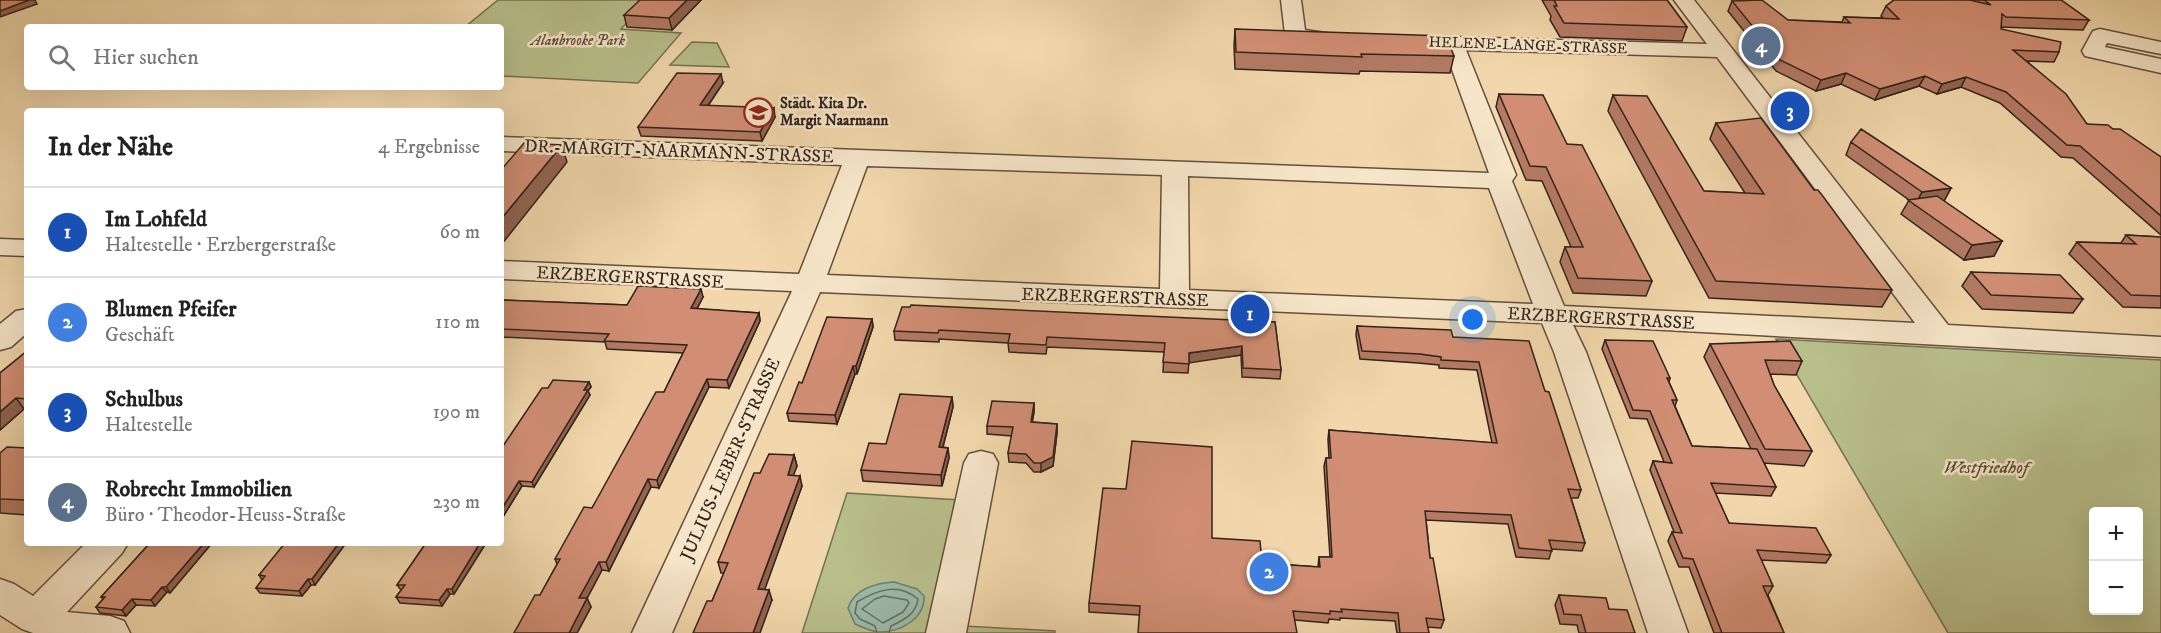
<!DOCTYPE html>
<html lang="de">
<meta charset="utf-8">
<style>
body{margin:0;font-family:"IM FELL DW Pica",serif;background:#f6f6f6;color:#222}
.controls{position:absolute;right:18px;bottom:18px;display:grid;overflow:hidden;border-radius:6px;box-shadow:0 6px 24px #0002}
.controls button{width:54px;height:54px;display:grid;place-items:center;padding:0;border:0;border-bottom:2px solid #e0e0e0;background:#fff;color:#222;font:30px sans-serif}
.you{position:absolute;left:1473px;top:320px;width:21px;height:21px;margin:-15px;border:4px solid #fff;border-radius:50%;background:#1a73e8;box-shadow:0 0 0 9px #1a73e833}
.badge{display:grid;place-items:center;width:39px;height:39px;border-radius:50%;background:#8f2418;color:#fff;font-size:20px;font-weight:700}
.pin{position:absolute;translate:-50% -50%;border:3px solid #fff;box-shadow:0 2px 6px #0006}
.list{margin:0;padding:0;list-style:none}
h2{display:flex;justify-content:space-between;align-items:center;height:78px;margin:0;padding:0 24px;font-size:26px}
h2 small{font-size:20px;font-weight:400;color:#767676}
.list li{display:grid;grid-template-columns:39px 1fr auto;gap:18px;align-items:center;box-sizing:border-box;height:90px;padding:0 24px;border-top:2px solid #e0e0e0}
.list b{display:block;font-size:22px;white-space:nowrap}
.list p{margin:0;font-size:20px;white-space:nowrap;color:#767676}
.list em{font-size:20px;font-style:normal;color:#767676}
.icon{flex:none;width:33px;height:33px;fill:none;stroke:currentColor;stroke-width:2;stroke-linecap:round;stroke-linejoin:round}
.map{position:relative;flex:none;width:2161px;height:633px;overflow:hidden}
.search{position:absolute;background:#fff;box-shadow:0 6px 24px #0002;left:24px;top:24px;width:480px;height:66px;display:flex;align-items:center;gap:15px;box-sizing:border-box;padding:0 21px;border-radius:6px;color:#767676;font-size:22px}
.panel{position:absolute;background:#fff;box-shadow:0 6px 24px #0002;left:24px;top:108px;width:480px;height:438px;border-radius:6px}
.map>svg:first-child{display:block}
.green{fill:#b8bf8b;stroke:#757153;stroke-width:1.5;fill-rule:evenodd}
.water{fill:#9bbaa9;stroke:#717e70;stroke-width:1.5}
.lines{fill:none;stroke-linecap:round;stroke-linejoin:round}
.shore{stroke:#666e62;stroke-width:1.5}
.minor-casing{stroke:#62503f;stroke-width:3}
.minor{fill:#f6e5c8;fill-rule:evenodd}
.wall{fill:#b47a64;stroke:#32231b;stroke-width:1.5}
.shaded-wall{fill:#926351;stroke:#32231b;stroke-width:1.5}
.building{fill:#d18e74;stroke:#32231b;stroke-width:1.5}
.labels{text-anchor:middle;stroke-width:5;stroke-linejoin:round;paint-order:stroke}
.far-park-label{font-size:15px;font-style:italic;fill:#544a37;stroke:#f6e5c8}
.far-street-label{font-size:15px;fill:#32231b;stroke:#f6e5c8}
.far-poi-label{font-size:15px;font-weight:bold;fill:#32231b;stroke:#f6e5c8;text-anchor:start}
.street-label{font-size:18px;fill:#32231b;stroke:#f6e5c8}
.park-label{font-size:18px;font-style:italic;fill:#544a37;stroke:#f6e5c8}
</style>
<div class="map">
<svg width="2161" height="633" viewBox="0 0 2161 633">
<rect width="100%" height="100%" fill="#f1d7ab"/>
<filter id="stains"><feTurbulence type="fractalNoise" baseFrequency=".00333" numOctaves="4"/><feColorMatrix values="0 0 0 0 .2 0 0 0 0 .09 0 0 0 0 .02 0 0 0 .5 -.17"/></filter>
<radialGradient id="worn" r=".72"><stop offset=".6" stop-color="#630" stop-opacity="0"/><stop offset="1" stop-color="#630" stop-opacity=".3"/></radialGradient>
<path class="green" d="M498,0H649L621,29L681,33L638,83L501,76V27H465Z
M692,42L717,43L729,67L670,65Z
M1776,339L2161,360V633H1948ZM2094,512H2138V610H2094Z
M847,493L960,500L930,633H802Z
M964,626L1055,631V633H962Z"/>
<path class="water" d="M894,582L917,589L924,596C925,619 899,633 878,632C870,631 862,627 855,624L848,608C854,589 876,583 894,582Z"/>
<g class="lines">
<path class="shore" d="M884,596L907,600L909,603L903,612L883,623L862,609L875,599Z
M877,633L875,626L860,619L855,613L857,602C877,590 898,582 918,599C916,614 904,620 891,626L889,633"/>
<defs>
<path id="minor" d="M1281,0H1301L1305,30L1340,35L1344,39L1340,43C1323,48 1305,43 1288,38L1285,34Z
M1674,0H1694L1948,325L2161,337V357L1573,325L1586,352L1688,633H1648L1554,352L1542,323L820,292L672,633H632L792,291L501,279V261L799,274L842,165L501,151V137L1489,173L1445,50L1427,48L1424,43L1427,38L1453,37L1707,44ZM1466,50L1717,57L1915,323L1564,306L1512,181L1516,175ZM867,166L1162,175L1160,289L827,275ZM1188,176L1489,188L1533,304L1189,290Z
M2100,29L2161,42V54L2107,43L2105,47L2161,59V73L2085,56L2082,51L2093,31Z
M0,239L27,240V256L0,255Z
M27,309V333L11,347L0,350V324L16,311Z
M981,451L993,454L998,463L966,633H926L964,463L969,454Z
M86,543H128L122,553L67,612L110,616L124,621L130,633H33L22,629L0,615V579L14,584L33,596Z"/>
</defs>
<use href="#minor" class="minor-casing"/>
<use href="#minor" class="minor"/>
</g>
<path class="wall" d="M701,0L672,30L627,27L624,15Z
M1542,0H1667L1687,27L1682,41L1560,37L1550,20L1551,16Z
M1894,0H2061L2089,20L2083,30L2001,27V29L2059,52L2054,62L2027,61L2087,124L2113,129L2161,157V235L2073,158L2061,157L2000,103L1961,87L1937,94L1919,86L1875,100L1841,84L1816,91L1776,71L1728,11L1732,1L1788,20L1842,22L1844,17L1883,18L1881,16L1886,6Z
M1235,29L1454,56L1450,73L1360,71L1359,74L1235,69L1234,46Z
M723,83L708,106L775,117L762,141L641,136L638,127Z
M1499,94L1567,144L1652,281L1646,296L1573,293L1560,262L1565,247H1571L1542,181L1526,180L1496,107Z
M1613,95L1704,191L1745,193L1710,139L1716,123L1814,190L1892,290L1882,307L1709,298L1608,111Z
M1851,142L1951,188L1944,201L2002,241L1994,256L1964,260L1901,214L1909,200L1846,155Z
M2126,235L2161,237V308L2123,307L2069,254L2077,242L2121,243Z
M1971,272L2083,299L2073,313L1982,309L1962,286Z
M703,297L697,309L759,313L760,321L729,388L709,387L659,488L651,487L609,571L602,570L587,598L591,607L577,633H514L540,595L557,564L555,559L592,508L664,392L683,353L607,349L605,342L501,337V300L627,305Z
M872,319L873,327L857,374H855L837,424L789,421L787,413L802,383Z
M1275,322L1281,370L1280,379L1242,377L1241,355L1189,362L1188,373L1163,372L1164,352L1047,347L1046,354L1009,352L1008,343L939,339V342L895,340L894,331Z
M1357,326L1453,337L1545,391L1581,490L1578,498H1571L1585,543L1582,551L1552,549L1549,559L1516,557L1508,524L1426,520L1430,558L1444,620L1441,628L1427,627L1429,633H1397L1395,621L1340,618V620L1329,619L1328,623L1295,620L1139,615L1089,612V603L1212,538L1261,552L1276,564L1318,567L1319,557H1330L1324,466L1326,458H1329L1328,439L1329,430L1492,443L1477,370L1439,368V365L1418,363L1360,359L1356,335Z
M1605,340L1670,378L1669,382L1677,400L1675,406L1692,446L1751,449L1704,357L1710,344L1802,361L1796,375L1770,374L1774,385L1812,451L1804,466L1764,463L1776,487L1771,496L1715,493L1729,523L1831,555L1826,563L1761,560L1773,586L1768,595L1784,633H1714L1689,567H1679L1668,541L1672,532H1674L1650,470L1653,461L1664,462L1647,419L1630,418L1602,349Z
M27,351V409H24L0,430V373Z
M589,382L591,387L588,391L590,395L534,487L522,486L501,520V449L548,388Z
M952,397L953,407L943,447L948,448L949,458L942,486L863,481L861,470L886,444Z
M1034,403V412L1032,422L1057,424V433L1053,466L1041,472H1034L1026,463L1009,462L1008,453L1012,436L987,434V426Z
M27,448V515L0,513V453Z
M794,455L797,466L793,475L802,486L764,589L772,600L712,601L724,573H721L718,562L760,473Z
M150,543H212L170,593L167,592L155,606L136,605L126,616L100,613L96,607L103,599L101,597Z
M346,543L315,585H311L302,596L260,593L256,588L262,580L259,575Z
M426,543H486L454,594H450L442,606L400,603L396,597L401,590L397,585Z
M1559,595L1609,609L1635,633H1579L1577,625L1560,624L1555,605Z"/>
<path class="shaded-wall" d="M29,0H35L37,4L0,17V11Z
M687,0H701L672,30L669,18Z
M1846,73L1841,84L1816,91L1821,80Z
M721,74L723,83L702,114L700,105Z
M1925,76L1919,86L1875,100L1880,89Z
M1966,77L1961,87L1937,94L1942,84Z
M774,108L775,117L762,141L760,132Z
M562,145L567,162L501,245V219Z
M1951,188L1944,201L1915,205L1922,192Z
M2002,241L1994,256L1964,260L1972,245Z
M701,289L703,297L693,316L691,308Z
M759,313L760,321L729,388L727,380Z
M872,319L873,327L857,374L856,366Z
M1242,346L1241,355L1189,363V353Z
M853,366L855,374L837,424L835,415Z
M707,379L709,387L659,488L657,480Z
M589,382L591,387L588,391L590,395L534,487L532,482Z
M952,397L953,407L940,458L939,447Z
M16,398L24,409L0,430V412Z
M1034,403V412L1031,431V422Z
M1057,424V433L1053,466L1041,472V463Z
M948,448L949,458L942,486L941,475Z
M794,455L797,466L790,485L788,475Z
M800,476L802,486L761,600L758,589Z
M648,479L651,487L609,571L606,562Z
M519,481L522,486L501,520V510Z
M204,543H212L170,593L166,587Z
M339,543H346L315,585L312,579Z
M480,543H486L454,594L452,589Z
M599,562L602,570L583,606L579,598Z
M308,579L311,585L302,596L299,591Z
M162,587L167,592L155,606L151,600Z
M447,589L450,594L442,606L439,600Z
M769,590L772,600L760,633H753Z
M587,598L591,607L577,633H569Z
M132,599L136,605L126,616L122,610Z"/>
<path class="building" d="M0,0H29L0,11Z
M640,0H687L669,18L624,15Z
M1554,0H1667L1687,27L1564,23L1554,6H1557Z
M1762,0L1788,20L1850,23L1844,17L1899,19L1886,6L1894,0H1970L1991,5L1984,0H2061L2089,20L2006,17L2002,14L2001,29L2061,42L2059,52L2013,50L2066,94L2087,124L2108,125L2113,129H2120L2161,157V216L2080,146L2067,145L2006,92L1966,77L1942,84L1925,76L1880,89L1846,73L1821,80L1780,60L1732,1Z
M1235,29L1446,36L1454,56L1361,54L1362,57L1236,52Z
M677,73L721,74L700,105L774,108L760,132L638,127Z
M1499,94L1543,95L1567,144L1582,145L1652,281L1578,278L1565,247H1583L1546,167L1530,166Z
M1613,95L1647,96L1704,191L1764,194L1716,123L1761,118L1814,190H1818L1822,195L1892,290L1716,281Z
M1861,129L1951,188L1922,192L1851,142Z
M524,143L562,145L501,219V170Z
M1937,196L2002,241L1972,245L1908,200Z
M2126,235L2161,237V296L2131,295L2077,242L2136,244Z
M1971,272L2060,275L2083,299L1991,295Z
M638,286L701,289L691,308L759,313L727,380L707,379L657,480L648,479L606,562H599L579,598H587L569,633H514L535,595H540L560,559H555L584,507L592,508L656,392H664L687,345L604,341L609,334L501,329V300L627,305Z
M911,305L1275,322L1281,370L1243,368L1242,346L1189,353V364L1163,362L1165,343L1047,337L1046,345L1008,343L1010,334L939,330L938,333L894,331L902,307H910Z
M827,317L872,319L856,366H853L835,415L787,413L799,382L802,383Z
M1357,326L1451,330L1453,337L1529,341L1545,391L1549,392L1581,490L1568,489L1585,543L1549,540L1552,551L1519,548L1511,515L1425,511L1430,558H1433L1444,620L1426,618L1429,633H1400L1398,613L1341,609L1342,612L1330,611V614L1293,611L1297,633H1138L1140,606L1089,603L1103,488L1126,489L1132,441L1212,447V538L1260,541L1261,552L1276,553V564L1320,567L1319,557H1332L1326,458H1331L1329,430L1497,443L1479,362L1441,360V357L1420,354L1362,351Z
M1605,340L1653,341L1670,378H1667L1677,400H1672L1692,446L1757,449L1776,487L1711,483L1729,523L1816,528L1831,555L1757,550L1773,586H1763L1784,633H1722L1693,559L1683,558L1672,532L1682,533L1653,461L1672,463L1650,411L1633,410Z
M1790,341L1802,361L1765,360L1774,385L1812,451L1765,449L1710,344Z
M27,351V399L16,398L0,412V373Z
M553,380L589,382L584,390H588L532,482L519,481L501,510V449L542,388H548Z
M900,394L952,397L939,447L948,448L941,475L861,470L869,443L886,444Z
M992,401L1034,403L1031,422L1057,424L1053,457L1041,463H1034L1026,454L1008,453L1013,427L987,426Z
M7,447L27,448V500L0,499V453Z
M769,454L794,455L788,475L800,476L758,589L769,590L753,633H693L707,601H712L728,563L718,562L754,473H760Z
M150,543H204L166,587H162L151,600L132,599L122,610L96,607L105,597H101Z
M285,543H339L312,579H308L299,591L256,588L265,576L259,575Z
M426,543H480L452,589H447L439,600L396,597L405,585H397Z
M1559,595L1606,598L1609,609L1627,610L1635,633H1586L1581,615L1564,614Z"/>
<defs>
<symbol id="school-ring" viewBox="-11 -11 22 22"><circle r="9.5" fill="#f6e5c8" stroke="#8f2418" stroke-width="1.5"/><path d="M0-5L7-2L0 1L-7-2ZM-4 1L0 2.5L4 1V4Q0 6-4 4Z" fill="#8f2418"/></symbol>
</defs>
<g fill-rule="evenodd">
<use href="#school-ring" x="742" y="96" width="33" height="33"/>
</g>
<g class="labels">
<g class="far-park-label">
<text x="578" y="45">Alanbrooke Park</text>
</g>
<g class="far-street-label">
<text transform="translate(1528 45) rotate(2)" y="5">HELENE-LANGE-STRASSE</text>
</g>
<g class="far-poi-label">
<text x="780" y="108">Städt. Kita Dr.<tspan x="780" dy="17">Margit Naarmann</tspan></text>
</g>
<g class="street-label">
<text transform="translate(679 151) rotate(2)" y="6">DR.-MARGIT-NAARMANN-STRASSE</text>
<text transform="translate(630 277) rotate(3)" y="6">ERZBERGERSTRASSE</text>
<text transform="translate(1115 297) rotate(2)" y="6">ERZBERGERSTRASSE</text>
<text transform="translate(1601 318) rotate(3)" y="6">ERZBERGERSTRASSE</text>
<text transform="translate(730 459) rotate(-66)" y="6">JULIUS-LEBER-STRASSE</text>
</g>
<g class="park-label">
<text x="1986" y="473">Westfriedhof</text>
</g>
</g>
<rect width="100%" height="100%" filter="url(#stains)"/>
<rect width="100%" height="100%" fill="url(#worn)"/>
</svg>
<div class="controls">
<button>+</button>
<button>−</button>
</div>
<div class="you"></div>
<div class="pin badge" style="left:1250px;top:314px;background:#1a4fb4">1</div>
<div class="pin badge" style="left:1269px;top:572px;background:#3f7fe0">2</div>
<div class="pin badge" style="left:1790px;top:111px;background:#1a4fb4">3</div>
<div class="pin badge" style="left:1761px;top:46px;background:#5c6f8a">4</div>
<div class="search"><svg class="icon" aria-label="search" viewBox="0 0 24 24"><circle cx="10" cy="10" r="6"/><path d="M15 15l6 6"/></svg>Hier suchen</div>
<section class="panel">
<h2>In der Nähe<small>4 Ergebnisse</small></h2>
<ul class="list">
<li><span class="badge" style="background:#1a4fb4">1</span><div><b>Im Lohfeld</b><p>Haltestelle · Erzbergerstraße</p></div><em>60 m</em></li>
<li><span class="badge" style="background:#3f7fe0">2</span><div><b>Blumen Pfeifer</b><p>Geschäft</p></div><em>110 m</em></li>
<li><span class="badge" style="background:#1a4fb4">3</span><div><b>Schulbus</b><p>Haltestelle</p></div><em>190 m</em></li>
<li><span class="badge" style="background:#5c6f8a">4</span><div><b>Robrecht Immobilien</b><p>Büro · Theodor-Heuss-Straße</p></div><em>230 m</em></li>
</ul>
</section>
</div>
